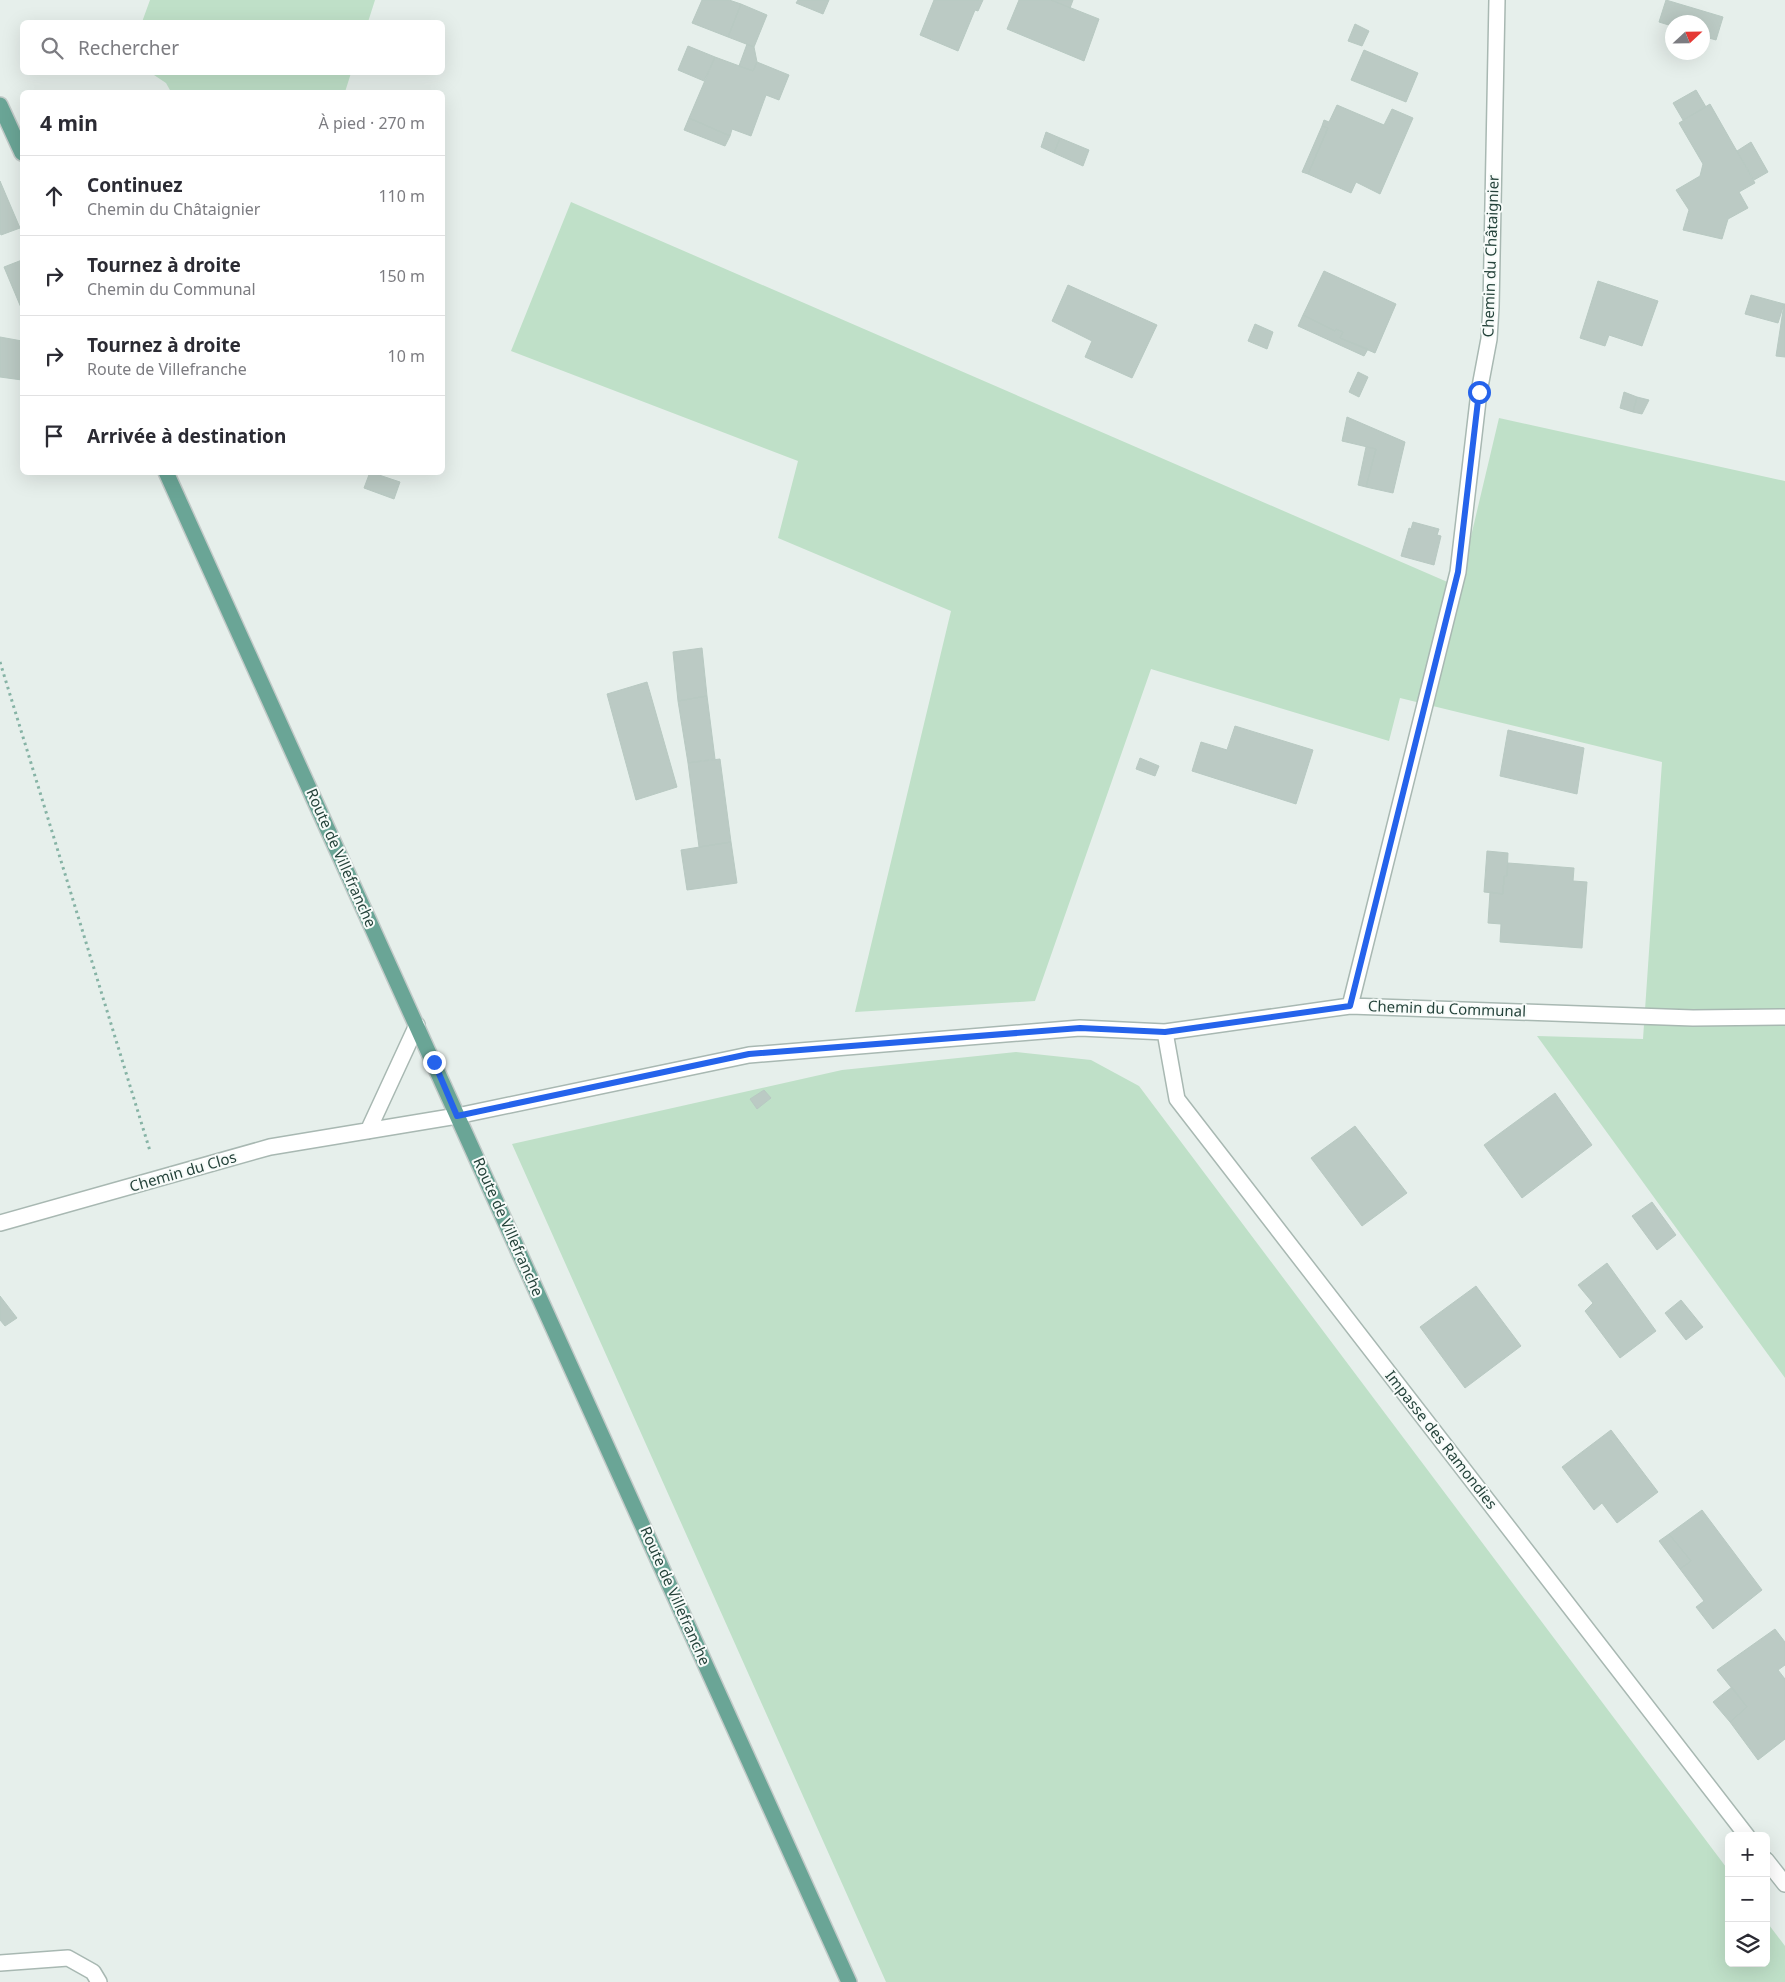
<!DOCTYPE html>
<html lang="fr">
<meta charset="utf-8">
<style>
body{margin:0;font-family:"Noto Sans",sans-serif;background:#f2f2f3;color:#2b2b33}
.controls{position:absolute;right:15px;bottom:15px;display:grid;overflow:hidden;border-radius:8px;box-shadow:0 5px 20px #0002}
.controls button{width:45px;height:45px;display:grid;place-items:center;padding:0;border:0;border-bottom:1px solid #e1e1e2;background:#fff;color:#2b2b33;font:25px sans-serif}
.compass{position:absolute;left:1665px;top:15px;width:45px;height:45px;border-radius:50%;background:#fff;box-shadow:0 5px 20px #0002;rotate:68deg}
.stop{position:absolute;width:15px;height:15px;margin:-11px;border:4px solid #2563eb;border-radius:50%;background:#fff}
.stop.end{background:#2563eb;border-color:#fff;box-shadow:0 1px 5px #0008}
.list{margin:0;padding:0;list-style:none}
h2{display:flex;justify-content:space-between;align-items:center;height:65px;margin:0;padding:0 20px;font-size:21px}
h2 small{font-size:16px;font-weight:400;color:#7c7c81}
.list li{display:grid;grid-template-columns:32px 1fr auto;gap:15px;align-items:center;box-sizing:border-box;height:80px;padding:0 20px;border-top:1px solid #e1e1e2}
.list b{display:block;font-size:19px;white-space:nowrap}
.list p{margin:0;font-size:16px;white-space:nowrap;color:#7c7c81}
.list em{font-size:16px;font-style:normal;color:#7c7c81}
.icon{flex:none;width:28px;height:28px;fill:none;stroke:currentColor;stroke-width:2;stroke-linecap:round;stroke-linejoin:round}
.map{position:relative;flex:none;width:1785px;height:1982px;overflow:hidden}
.search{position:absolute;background:#fff;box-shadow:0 5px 20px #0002;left:20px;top:20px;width:425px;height:55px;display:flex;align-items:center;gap:12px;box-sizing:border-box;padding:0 18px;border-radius:8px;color:#7c7c81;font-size:19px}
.panel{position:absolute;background:#fff;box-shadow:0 5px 20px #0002;left:20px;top:90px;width:425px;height:385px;border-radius:8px}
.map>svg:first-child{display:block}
.green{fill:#bfe0c8}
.building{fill:#bbcac4;stroke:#b8c9c2}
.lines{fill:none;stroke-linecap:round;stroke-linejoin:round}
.street-casing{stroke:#a8b8b2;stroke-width:18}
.primary-casing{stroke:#c2cac8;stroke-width:18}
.path{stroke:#86b3a5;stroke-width:3;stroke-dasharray:2.5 4;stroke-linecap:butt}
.street{stroke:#fff;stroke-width:15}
.primary{stroke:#6aa596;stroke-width:15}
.route{stroke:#2563eb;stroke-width:6}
.labels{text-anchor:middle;stroke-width:4;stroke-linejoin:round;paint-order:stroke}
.street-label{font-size:15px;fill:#24423a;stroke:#f7fbf9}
</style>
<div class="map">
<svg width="1785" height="1982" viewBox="0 0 1785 1982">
<rect width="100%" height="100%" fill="#e6efeb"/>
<path class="green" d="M150,0H375L368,22H142Z
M151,73H351L345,92H171L166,83Z
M571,202L1459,587L1499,418L1785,481V1378L1537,1036L1643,1039L1662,762L1400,698L1389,741L1151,669L1035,1001L855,1012L951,611L778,538L798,461L511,351Z
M1016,1052L1091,1060L1139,1086L1729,1871V1963H1766V1921L1785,1946V1982H886L512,1144L842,1070Z"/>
<path class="building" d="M702,0H729L741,4L728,37L692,23Z
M798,0H829L823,14L796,3Z
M934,0H983L978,11L975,10L958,51L920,35Z
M1019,0H1051L1099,19L1084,61L1007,29Z
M1051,0H1073L1070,8Z
M1666,0L1723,17L1716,40L1702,36V22H1672V26L1659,22Z
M741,4L767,15L754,47L728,37Z
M1355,24L1369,31L1362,46L1348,41Z
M747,44L754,47L757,62L753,71L739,66Z
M688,46L715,57L704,81L678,70Z
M1364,50L1418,73L1406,102L1351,80Z
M715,57L753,71L757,62L789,75L779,100L766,95L751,136L732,129L730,136L689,118Z
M1696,90L1706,107L1683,120L1673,103Z
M1710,104L1755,183L1739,192L1748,208L1728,219L1722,239L1683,230L1689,210L1676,190L1700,176L1703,164L1679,123Z
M1337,105L1384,125L1392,109L1413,118L1380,194L1356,182L1351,193L1308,174L1328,128L1322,126L1324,120L1329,122Z
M689,118L730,136L725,146L684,130Z
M1322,126L1328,128L1308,174L1302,172Z
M1046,132L1060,138L1054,153L1041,147Z
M1060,138L1089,150L1083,166L1054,153Z
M1751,142L1768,172L1754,180L1737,151Z
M0,181L20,228L1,235L0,233Z
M22,260V310L4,267Z
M1324,271L1396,304L1375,353L1340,338L1343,332L1336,329L1335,331L1303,315Z
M1598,281L1658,301L1642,346L1609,335L1605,346L1580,338Z
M1068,285L1157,325L1132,378L1085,357L1092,341L1052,321Z
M1751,295L1784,304L1778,323L1745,314Z
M1784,304H1785V357L1776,356Z
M1303,315L1335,331L1336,329L1343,332L1340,338L1368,349L1364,356L1298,326Z
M1255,324L1273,332L1267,349L1248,341Z
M0,337L22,341V380L0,377Z
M1358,372L1368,377L1359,397L1349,392Z
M1624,392L1637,397L1633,412L1620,408Z
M1637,397L1649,400L1642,414L1633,412Z
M1347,417L1405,442L1393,493L1366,487L1376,449L1342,441Z
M1366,447L1376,449L1366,487L1358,485Z
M370,472L400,482L394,499L364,488Z
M1413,522L1439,529L1437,535L1441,536L1434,565L1401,556L1409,528L1411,529Z
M702,648L707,696L678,701L673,652Z
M647,682L677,787L636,800L607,694Z
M707,696L715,759L688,763L678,701Z
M1235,726L1313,750L1296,804L1192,771L1201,742L1227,750Z
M1508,730L1584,748L1577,794L1500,776Z
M1140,758L1159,766L1155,776L1136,769Z
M720,759L731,842L699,847L688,763Z
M731,842L737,883L687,890L681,850Z
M1487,851L1508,853L1507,876H1504L1503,894L1484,892Z
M1508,863L1574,868L1573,881L1587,882L1582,948L1500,942L1501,924L1488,923L1490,892L1503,894L1504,876H1507Z
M764,1090L771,1098L757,1109L750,1099Z
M1555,1093L1592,1145L1522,1198L1484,1145Z
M1355,1126L1407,1193L1362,1226L1311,1158Z
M1652,1202L1676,1235L1657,1250L1632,1216Z
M1607,1263L1656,1331L1620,1358L1585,1311L1593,1303L1578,1285Z
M1476,1286L1521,1346L1465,1388L1420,1327Z
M0,1296L17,1318L5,1326L0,1320Z
M1681,1300L1703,1327L1686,1340L1665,1313Z
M1611,1430L1658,1492L1617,1523L1602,1503L1594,1510L1562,1467Z
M1702,1510L1762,1590L1713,1629L1696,1607L1704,1601L1680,1569L1691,1561L1669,1534Z
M1669,1534L1691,1561L1680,1569L1659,1541Z
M1775,1629L1785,1642V1665L1778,1670L1785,1679V1739L1758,1760L1730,1722L1747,1707L1717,1670Z
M1732,1687L1747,1707L1730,1722L1713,1702Z"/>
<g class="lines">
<defs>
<path id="street" d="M1350,1006L1458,572L1479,392L1489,339L1491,307L1497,0
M1165,1032L1177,1099L1747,1836
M368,1131L417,1025
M0,1223L270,1147L457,1116L749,1055L1080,1028L1165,1032L1350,1006L1693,1018L1785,1017
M1766,1860L1785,1884
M0,1963L68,1958L93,1972L99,1982"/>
<path id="primary" d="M0,105L22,153
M166,472L849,1982"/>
</defs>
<use href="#street" class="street-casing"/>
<use href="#primary" class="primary-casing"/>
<path class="path" d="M0,662L150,1151"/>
<use href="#street" class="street"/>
<use href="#primary" class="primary"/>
</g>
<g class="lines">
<path class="route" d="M434,1062L457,1116L749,1054L1080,1028L1165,1032L1350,1006L1458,572L1479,392"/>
</g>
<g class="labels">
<g class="street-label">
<text transform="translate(1491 256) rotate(-88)" y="5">Chemin du Châtaignier</text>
<text transform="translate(341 858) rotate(66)" y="5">Route de Villefranche</text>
<text transform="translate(1447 1009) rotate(2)" y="5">Chemin du Communal</text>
<text transform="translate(183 1172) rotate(-16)" y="5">Chemin du Clos</text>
<text transform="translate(508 1227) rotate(66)" y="5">Route de Villefranche</text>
<text transform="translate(1441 1440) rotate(52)" y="5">Impasse des Ramondies</text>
<text transform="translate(675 1596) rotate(66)" y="5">Route de Villefranche</text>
</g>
</g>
</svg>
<div class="controls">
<button>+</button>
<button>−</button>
<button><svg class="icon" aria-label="layers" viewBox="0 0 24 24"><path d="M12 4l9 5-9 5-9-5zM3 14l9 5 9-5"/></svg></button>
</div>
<svg class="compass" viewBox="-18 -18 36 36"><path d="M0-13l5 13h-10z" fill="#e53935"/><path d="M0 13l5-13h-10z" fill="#7c7c81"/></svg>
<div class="stop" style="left:1479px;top:392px"></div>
<div class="stop end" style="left:434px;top:1062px"></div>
<div class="search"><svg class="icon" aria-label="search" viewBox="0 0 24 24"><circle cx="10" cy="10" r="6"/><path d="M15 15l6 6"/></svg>Rechercher</div>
<section class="panel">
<h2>4 min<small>À pied · 270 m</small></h2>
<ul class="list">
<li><svg class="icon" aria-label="ahead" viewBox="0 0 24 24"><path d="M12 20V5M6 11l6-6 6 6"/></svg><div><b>Continuez</b><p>Chemin du Châtaignier</p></div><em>110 m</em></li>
<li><svg class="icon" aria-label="right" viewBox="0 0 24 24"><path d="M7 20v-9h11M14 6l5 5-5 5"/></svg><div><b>Tournez à droite</b><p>Chemin du Communal</p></div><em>150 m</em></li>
<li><svg class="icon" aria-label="right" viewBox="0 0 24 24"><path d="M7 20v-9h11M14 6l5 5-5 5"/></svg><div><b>Tournez à droite</b><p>Route de Villefranche</p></div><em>10 m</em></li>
<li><svg class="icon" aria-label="arrive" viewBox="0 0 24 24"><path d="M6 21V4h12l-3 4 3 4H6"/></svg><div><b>Arrivée à destination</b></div></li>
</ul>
</section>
</div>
